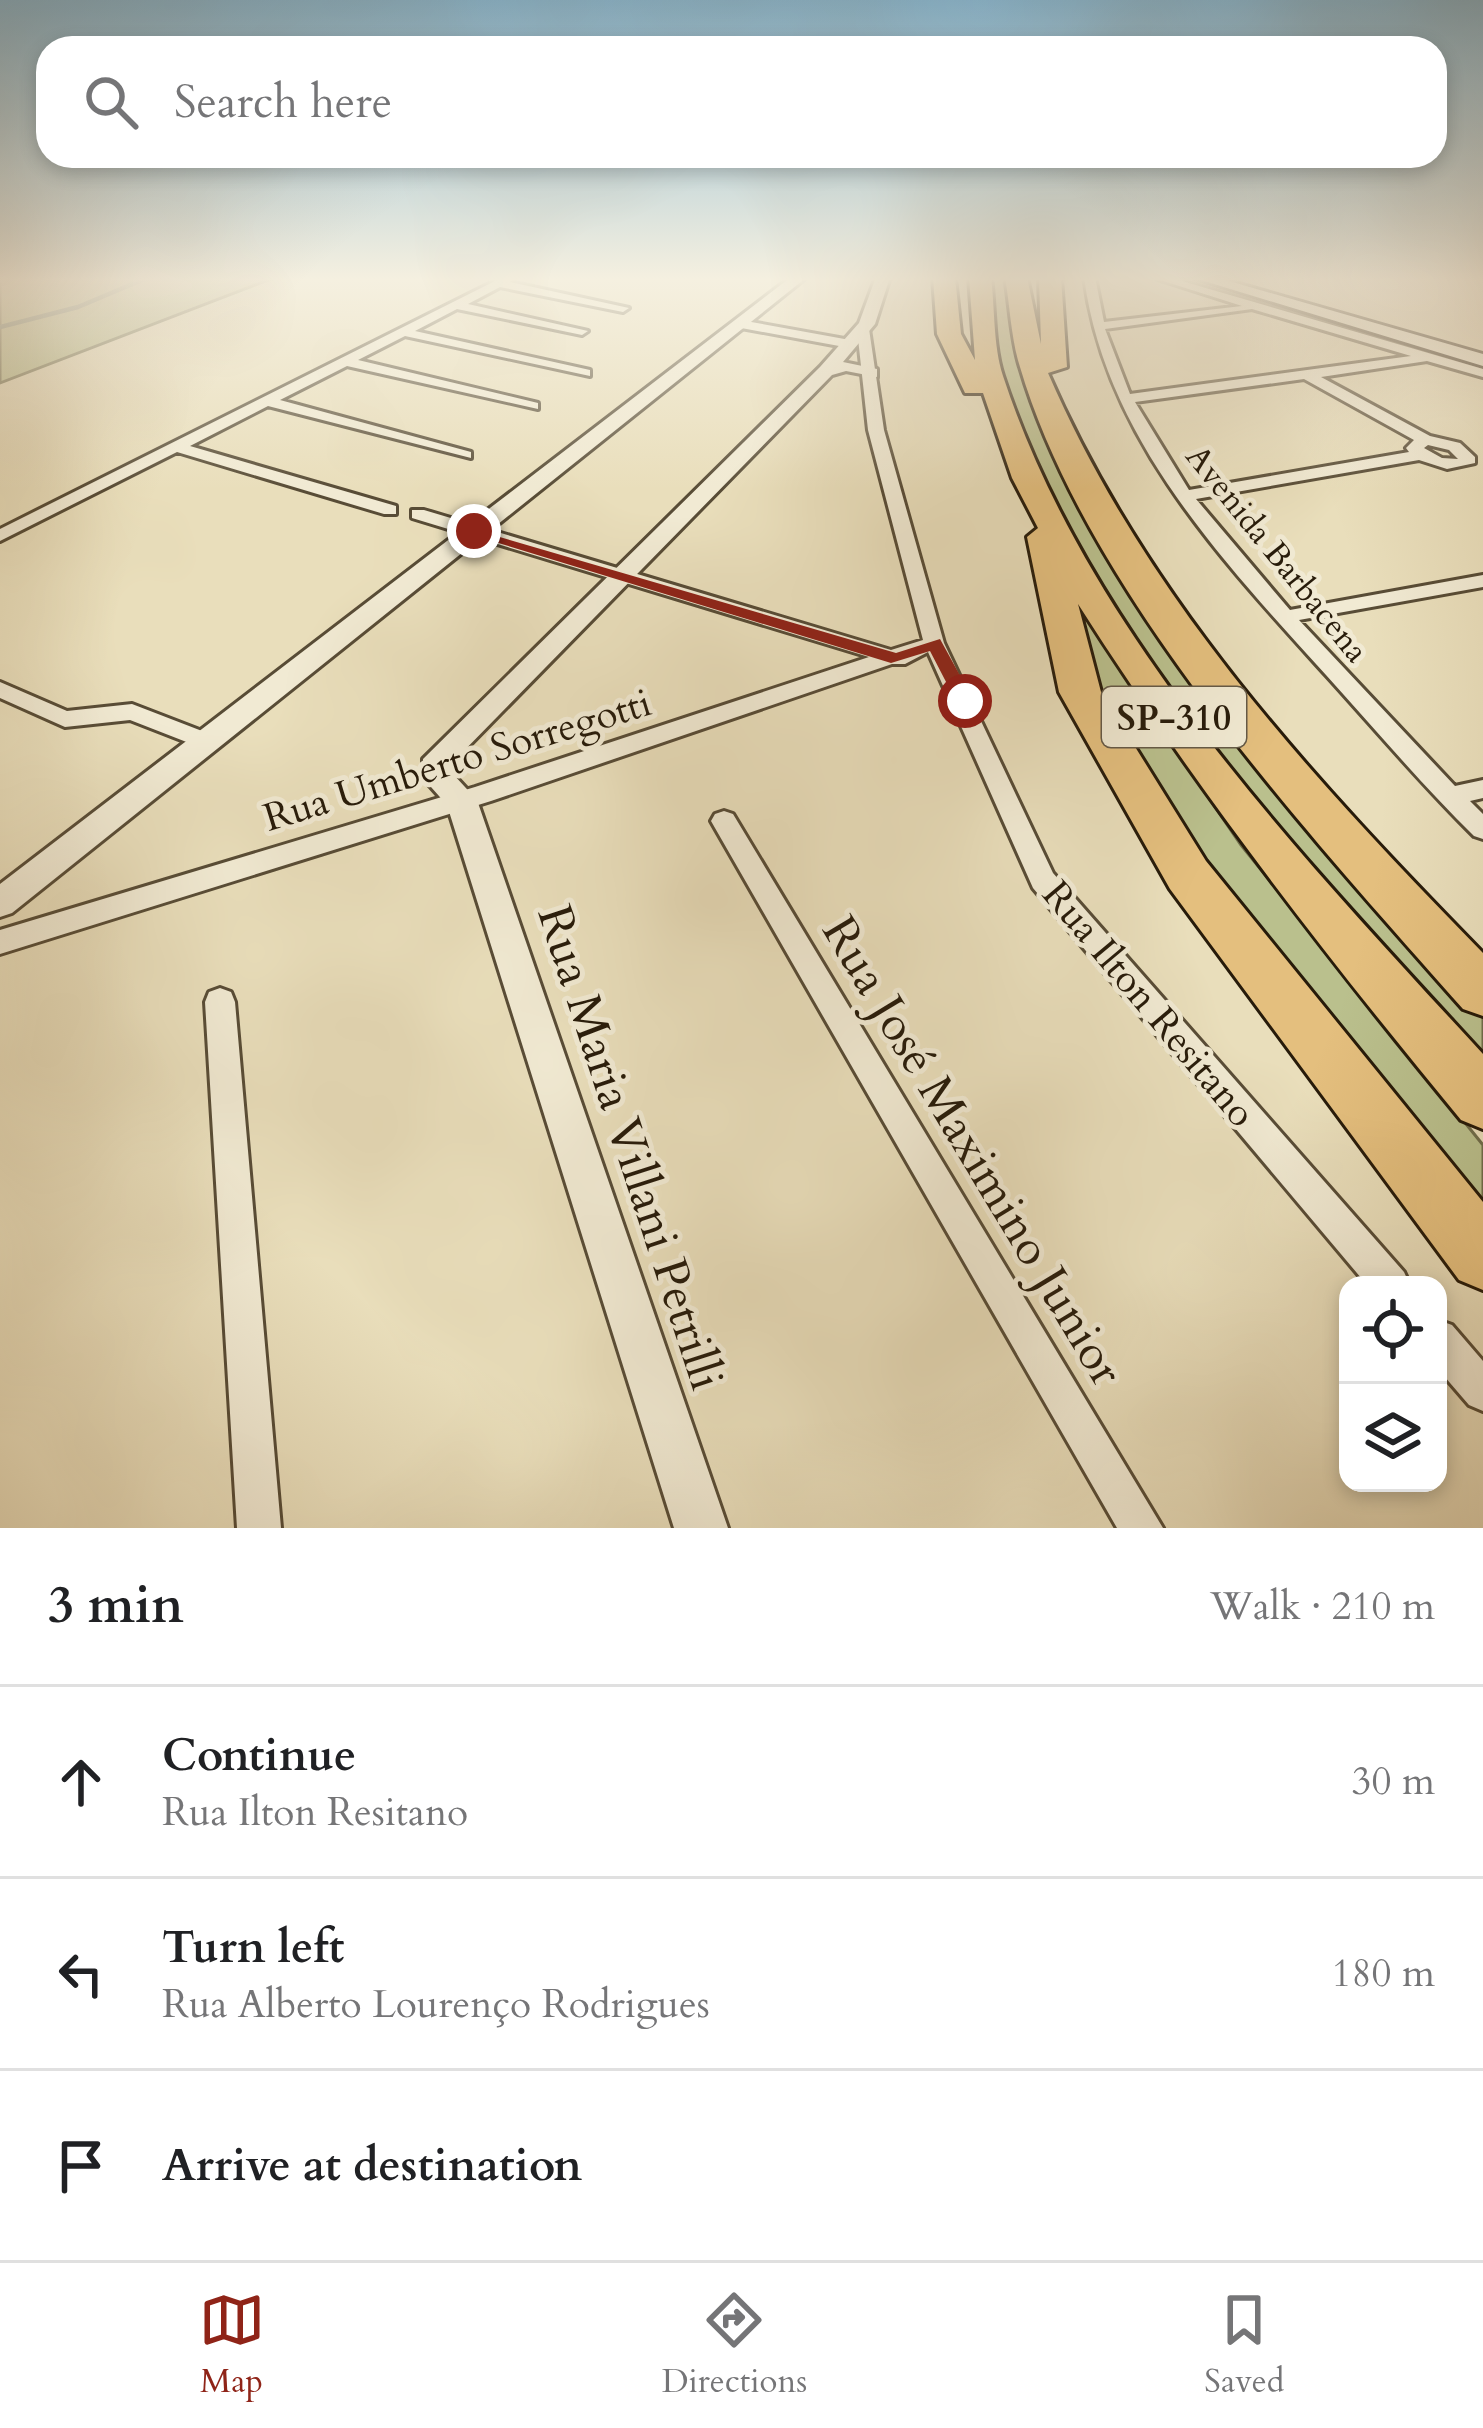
<!DOCTYPE html>
<meta charset="utf-8">
<style>
body{margin:0;font-family:Cardo,serif;background:#f6f6f6;color:#202124}
.controls{position:absolute;right:36px;bottom:36px;display:grid;overflow:hidden;border-radius:24px;box-shadow:0 6px 18px #0003}
.controls button{width:108px;height:108px;display:grid;place-items:center;padding:0;border:0;border-bottom:3px solid #e0e0e0;background:#fff;color:#202124;font:60px sans-serif}
.stop{position:absolute;width:36px;height:36px;margin:-27px;border:9px solid #8f2418;border-radius:50%;background:#fff}
.stop.end{background:#8f2418;border-color:#fff;box-shadow:0 3px 12px #0008}
.list{margin:0;padding:0;list-style:none}
h2{display:flex;justify-content:space-between;align-items:center;height:156px;margin:0;padding:0 48px;font-size:51px}
h2 small{font-size:39px;font-weight:400;color:#757577}
.list li{display:grid;grid-template-columns:78px 1fr auto;gap:36px;align-items:center;box-sizing:border-box;height:192px;padding:0 48px;border-top:3px solid #e0e0e0}
.list b{display:block;font-size:45px;white-space:nowrap}
.list p{margin:0;font-size:39px;white-space:nowrap;color:#757577}
.list em{font-size:39px;font-style:normal;color:#757577}
.icon{flex:none;width:66px;height:66px;fill:none;stroke:currentColor;stroke-width:2;stroke-linecap:round;stroke-linejoin:round}
.map{position:relative;flex:none;width:1483px;height:1528px;overflow:hidden}
.search{position:absolute;background:#fff;box-shadow:0 6px 18px #0003;left:36px;right:36px;top:36px;height:132px;display:flex;align-items:center;gap:30px;box-sizing:border-box;padding:0 42px;border-radius:36px;color:#757577;font-size:45px}
.sheet{height:732px;background:#fff}
nav{display:flex;justify-content:space-around;align-items:center;box-sizing:border-box;height:168px;border-top:3px solid #e0e0e0;background:#fff;font-size:33px;color:#757577}
nav a{display:grid;justify-items:center;gap:6px}
nav .on{color:#8f2418}
.map>svg:first-child{display:block}
.green{fill:#bac08d;stroke:#706e4c;stroke-width:3}
.lines{fill:none;stroke-linecap:round;stroke-linejoin:round}
.stream{stroke:#6a7c6e;stroke-width:4.5}
.minor-casing{stroke:#584c36;stroke-width:6}
.tertiary-casing{stroke:#584c36;stroke-width:6}
.secondary-casing{stroke:#271b0a;stroke-width:6}
.motorway-casing{stroke:#271b0a;stroke-width:6}
.minor{fill:#f1ead3;fill-rule:evenodd}
.tertiary{fill:#f1ead3;fill-rule:evenodd}
.secondary{fill:#f1ead3;fill-rule:evenodd}
.motorway{fill:#e4bf7e;fill-rule:evenodd}
.route{fill:#8f2418}
.labels{text-anchor:middle;stroke-width:10;stroke-linejoin:round;paint-order:stroke}
.far-street-label{font-size:33px;fill:#271b0a;stroke:#f1ead3}
.shield{fill:#f1ead3;stroke:#645946;stroke-width:3}
.shield-label{font-size:36px;font-weight:bold;fill:#271b0a}
.street-label{font-size:39px;fill:#271b0a;stroke:#f1ead3}
.near-street-label{font-size:48px;fill:#271b0a;stroke:#f1ead3}
</style>
<div class="map">
<svg width="1483" height="1528" viewBox="0 0 1483 1528">
<rect width="100%" height="100%" fill="#e9debb"/>
<filter id="stains"><feTurbulence type="fractalNoise" baseFrequency=".00167" numOctaves="4"/><feColorMatrix values="0 0 0 0 .2 0 0 0 0 .09 0 0 0 0 .02 0 0 0 .5 -.17"/></filter>
<radialGradient id="worn" r=".72"><stop offset=".6" stop-color="#630" stop-opacity="0"/><stop offset="1" stop-color="#630" stop-opacity=".3"/></radialGradient>
<path class="green" d="M0,277H276L0,383Z
M986,277H1009L1025,379L1048,437L1483,1009V1079L1233,782L1076,553L997,378Z
M1076,603L1241,845L1483,1145V1222L1219,896L1096,687Z"/>
<g class="lines">
<path class="stream" d="M0,327L78,307L149,277"/>
<defs>
<path id="minor" d="M503,277H516L510,282L629,308L623,312L500,287L468,304L588,331L582,335L457,309L415,331L590,370V376L405,336L358,360L538,403V409L347,366L280,400L471,452V458L268,406L190,446L396,506V514H384L177,452L0,541V529Z
M1084,277H1095L1104,322L1242,306L1151,277H1168L1483,369V377L1427,361L1321,377L1430,436L1460,443L1475,457V463L1447,469L1419,460L1196,499L1290,610L1483,575V587L1299,620L1455,786L1483,780V798L1470,801L1483,814V839L1474,836C1422,785 1375,729 1326,675C1221,559 1105,437 1084,277ZM1252,309L1411,356L1130,394L1105,329ZM1304,379L1414,440L1406,448L1409,452L1189,490L1135,402ZM1428,445L1449,450L1458,459L1442,458L1424,448Z
M740,320L850,340L857,344L850,348L736,327L734,324Z
M863,325L869,329L884,430L944,643L1053,873L1404,1272L1410,1285H1367L1033,888L928,652L905,664H892L491,801L0,954V930L475,787L869,657L412,518V510H424L891,650L923,640L868,430L857,329Z
M0,682L67,711L132,704L215,736L219,742L207,750L130,720L65,727L0,698Z
M724,811L733,814L1163,1528H1117L715,828L711,821L715,814Z
M220,988L231,992L235,1002L281,1528H237L205,1002L209,992Z
M1438,1320L1452,1325L1483,1361V1411L1469,1405L1438,1369Z"/>
<path id="tertiary" d="M791,277H807L12,913L0,917V884Z
M876,277H890L875,324L843,362L877,369V377L846,371L832,375L453,762V774L477,800L728,1528H674L447,805L423,778V759L820,367L859,323Z"/>
<path id="secondary" d="M1191,277H1215L1483,354V366Z"/>
<path id="motorway" d="M933,277H955L961,334L975,360L969,277H991C995,308 993,345 1003,376C1087,633 1303,858 1483,1054V1129L1461,1120C1324,954 1194,786 1078,604L1101,692L1206,861L1483,1202V1290L1459,1280L1170,889L1059,692L1027,537L1038,528L1012,478L983,393H965L937,334Z
M1005,277H1027L1041,344L1039,277H1061L1067,367L1048,373C1146,599 1313,779 1483,953V1016L1463,1009C1309,835 1086,592 1020,367C1011,339 1010,306 1005,277Z"/>
</defs>
<use href="#minor" class="minor-casing"/>
<use href="#tertiary" class="tertiary-casing"/>
<use href="#secondary" class="secondary-casing"/>
<use href="#motorway" class="motorway-casing"/>
<use href="#minor" class="minor"/>
<use href="#tertiary" class="tertiary"/>
<use href="#secondary" class="secondary"/>
<use href="#motorway" class="motorway"/>
</g>
<linearGradient id="sky" x2="0" y2="1"><stop stop-color="#87b7d2"/><stop offset="0.57" stop-color="#f5f0e0"/><stop offset="1" stop-color="#f5f0e0" stop-opacity="0"/></linearGradient>
<rect width="1483" height="490" fill="url(#sky)"/>
<path class="route" d="M469,528L896,653L940,639L974,701L958,705L930,651L891,663L469,534Z"/>
<g class="labels">
<g class="far-street-label">
<text transform="translate(1278 553) rotate(51)" y="12">Avenida Barbacena</text>
</g>
<rect class="shield" x="1102" y="687" width="144" height="60" rx="9"/>
<g class="shield-label">
<text x="1174" y="730">SP-310</text>
</g>
<g class="street-label">
<text transform="translate(457 759) rotate(-17)" y="14">Rua Umberto Sorregotti</text>
<text transform="translate(1150 1003) rotate(50)" y="14">Rua Ilton Resitano</text>
</g>
<g class="near-street-label">
<text transform="translate(632 1147) rotate(72)" y="17">Rua Maria Villani Petrilli</text>
<text transform="translate(974 1150) rotate(59)" y="17">Rua José Maximino Junior</text>
</g>
</g>
<rect width="100%" height="100%" filter="url(#stains)"/>
<rect width="100%" height="100%" fill="url(#worn)"/>
</svg>
<div class="controls">
<button><svg class="icon" aria-label="locate" viewBox="0 0 24 24"><circle cx="12" cy="12" r="6"/><path d="M12 2v4M12 18v4M2 12h4M18 12h4"/></svg></button>
<button><svg class="icon" aria-label="layers" viewBox="0 0 24 24"><path d="M12 4l9 5-9 5-9-5zM3 14l9 5 9-5"/></svg></button>
</div>
<div class="stop" style="left:965px;top:701px"></div>
<div class="stop end" style="left:474px;top:531px"></div>
<div class="search"><svg class="icon" aria-label="search" viewBox="0 0 24 24"><circle cx="10" cy="10" r="6"/><path d="M15 15l6 6"/></svg>Search here</div>
</div>
<section class="sheet">
<h2>3 min<small>Walk · 210 m</small></h2>
<ul class="list">
<li><svg class="icon" aria-label="ahead" viewBox="0 0 24 24"><path d="M12 20V5M6 11l6-6 6 6"/></svg><div><b>Continue</b><p>Rua Ilton Resitano</p></div><em>30 m</em></li>
<li><svg class="icon" aria-label="left" viewBox="0 0 24 24"><path d="M17 20v-9H6M10 6l-5 5 5 5"/></svg><div><b>Turn left</b><p>Rua Alberto Lourenço Rodrigues</p></div><em>180 m</em></li>
<li><svg class="icon" aria-label="arrive" viewBox="0 0 24 24"><path d="M6 21V4h12l-3 4 3 4H6"/></svg><div><b>Arrive at destination</b></div></li>
</ul>
</section>
<nav>
<a class="on"><svg class="icon" aria-label="map" viewBox="0 0 24 24"><path d="M3 6l6-2 6 2 6-2v14l-6 2-6-2-6 2zM9 4v14M15 6v14"/></svg>Map</a>
<a><svg class="icon" aria-label="directions" viewBox="0 0 24 24"><path d="M12 3l9 9-9 9-9-9zM9 14v-3h6M13 9l2 2-2 2"/></svg>Directions</a>
<a><svg class="icon" aria-label="saved" viewBox="0 0 24 24"><path d="M7 4h10v16l-5-4-5 4z"/></svg>Saved</a>
</nav>
